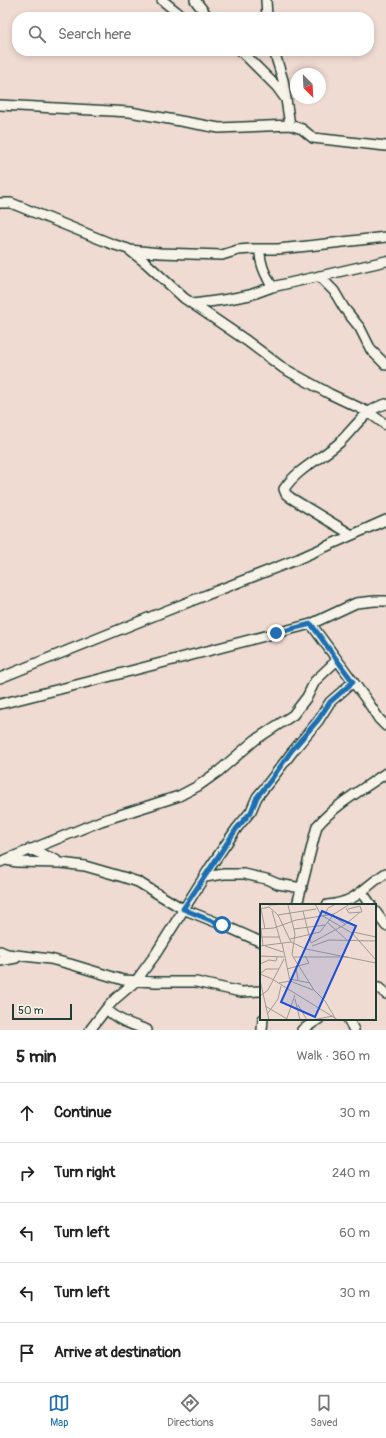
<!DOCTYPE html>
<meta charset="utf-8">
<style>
body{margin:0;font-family:Pangolin,sans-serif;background:#f6f6f6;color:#222}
.compass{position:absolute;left:290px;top:68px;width:36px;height:36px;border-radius:50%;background:#fff;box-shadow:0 2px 6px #0003;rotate:156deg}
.scale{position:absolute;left:12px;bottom:10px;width:60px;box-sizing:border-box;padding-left:4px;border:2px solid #1f3d34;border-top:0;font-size:11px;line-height:14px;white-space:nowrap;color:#1f3d34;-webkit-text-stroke:3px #f7f3e8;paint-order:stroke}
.stop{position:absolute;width:12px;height:12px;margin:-9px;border:3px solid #1f6fb2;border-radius:50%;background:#fff}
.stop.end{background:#1f6fb2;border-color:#fff;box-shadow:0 1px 4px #0008}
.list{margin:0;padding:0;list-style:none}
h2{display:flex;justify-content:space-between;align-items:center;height:52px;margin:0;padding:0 16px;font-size:17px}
h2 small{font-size:13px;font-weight:400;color:#767676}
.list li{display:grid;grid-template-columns:26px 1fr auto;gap:12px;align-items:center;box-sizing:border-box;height:60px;padding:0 16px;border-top:1px solid #e0e0e0}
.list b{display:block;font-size:15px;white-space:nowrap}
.list em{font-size:13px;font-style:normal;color:#767676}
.icon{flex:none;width:22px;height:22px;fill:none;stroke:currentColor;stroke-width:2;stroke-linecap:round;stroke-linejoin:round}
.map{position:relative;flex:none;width:386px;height:1030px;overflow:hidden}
.search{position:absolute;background:#fff;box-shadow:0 2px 6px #0003;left:12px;right:12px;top:12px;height:44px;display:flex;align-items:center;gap:10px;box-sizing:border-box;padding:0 14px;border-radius:16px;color:#767676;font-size:15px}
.sheet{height:352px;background:#fff}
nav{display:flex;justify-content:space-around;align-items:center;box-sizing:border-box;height:56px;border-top:1px solid #e0e0e0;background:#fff;font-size:11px;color:#767676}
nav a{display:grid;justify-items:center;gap:2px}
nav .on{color:#1f6fb2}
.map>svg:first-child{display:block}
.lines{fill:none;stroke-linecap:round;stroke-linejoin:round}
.street-casing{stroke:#1f3d34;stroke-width:12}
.street{stroke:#f7f3e8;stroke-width:9}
.route{stroke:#1f6fb2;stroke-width:5}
.inset-road{fill:none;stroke:#9c9c93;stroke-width:1}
.view{fill:#1d4ed8;fill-opacity:0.15;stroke:#1d4ed8;stroke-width:2}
.inset-edge{fill:none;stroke:#1f3d34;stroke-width:2}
</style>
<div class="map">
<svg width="386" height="1030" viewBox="0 0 386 1030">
<rect width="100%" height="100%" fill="#f0dbd2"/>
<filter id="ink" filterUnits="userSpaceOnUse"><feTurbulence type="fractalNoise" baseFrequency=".025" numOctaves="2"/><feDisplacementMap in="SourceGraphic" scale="8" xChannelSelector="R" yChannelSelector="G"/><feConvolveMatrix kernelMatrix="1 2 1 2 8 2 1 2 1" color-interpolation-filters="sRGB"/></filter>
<g filter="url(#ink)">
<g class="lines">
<defs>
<path id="street" d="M162,0L183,17
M195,0L208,17
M266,0L267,17
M241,51L277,87L285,98
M274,51L283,80L290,125
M0,105L130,112L219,128L290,125L302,129L313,138L386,146
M0,203H11L112,244L128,249L146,263L184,298L247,341L283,368L330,394L368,412L386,425
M260,249C259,263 266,275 272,287
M129,250L160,253L222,255L238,250L251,249H278L308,246L386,237
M319,276L334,291L344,308L360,328L371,350L386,365
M193,304L223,300L250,295L272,287L386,261
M352,535L291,498L286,494L284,489C298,468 321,459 339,443C354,429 365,409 386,404
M311,624L368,702L379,719L386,726
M0,678L163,612L298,559L386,520
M0,704L96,680L311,624L356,603L375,601H386
M30,849L56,860
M6,860L17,862L61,863L85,866L123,877L138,882L183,909L223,925L261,942
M0,862L101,821L179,796L198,786L219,771L255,740L293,715L307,697L315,681L337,660
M205,877L224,874H244L266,879L278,884L302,888
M362,892L371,905
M297,905L317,826C336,804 363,789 386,773
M327,905C358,902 362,888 386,873
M375,911L386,926
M0,951L7,954L50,959L70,964L123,980L155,982H196L241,992L261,991
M0,961L16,958
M375,987L379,988L386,994
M106,1009C121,1022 128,1023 147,1030
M348,1019L354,1030
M90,1030L106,1009L115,999L136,981L155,955L211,866L237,828L251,811L257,797L270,781L293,751L318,721L330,702L353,682
M262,1030L263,1019
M302,1030L319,1019"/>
</defs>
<use href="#street" class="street-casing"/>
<use href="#street" class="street"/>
</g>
</g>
<g class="lines" filter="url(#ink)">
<path class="route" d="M222,925L183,909L237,828L251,812L257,797L270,781L292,750L318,720L330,702L353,682L311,624L276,633"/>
</g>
<g transform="translate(260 904)">
<rect width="116" height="116" fill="#f0dbd2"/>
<path class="inset-road" d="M55,0L61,11L92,29L116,56M9,1L30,0M28,1L35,30L32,51L54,86L65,97L75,114M86,4L89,9L102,8L100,2L88,5M0,5L9,3L18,11L31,38L46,45L116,59M1,5L5,25M12,7L21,39M43,7L51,39M18,11L56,5M65,11L68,4L76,0M73,12L85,20M67,18L88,37M0,25L14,24L36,16L74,10L90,0M1,25L3,42M34,25L65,21M93,28L116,33M1,33H20M30,35L60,28L74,10M22,39L30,77M51,39L86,20L100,8M0,42L31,38M5,42L23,48M52,42L69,36L116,37M0,52L24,53M34,53H88M0,60L9,56L16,57L17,53M36,63L38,76M27,65L49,59L45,52M0,70L12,75L78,116M0,70L6,65H19M30,75L50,79M0,76L9,116M19,79L30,77L53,86M0,92L8,86L24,55M35,95L40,116M38,101L47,116M5,102L29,116M8,109L18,95L21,82M27,114L35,91M52,116L73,112"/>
<path class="view" d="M62,7L96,22L55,113L21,98Z"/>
<rect width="116" height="116" class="inset-edge"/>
</g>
</svg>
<svg class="compass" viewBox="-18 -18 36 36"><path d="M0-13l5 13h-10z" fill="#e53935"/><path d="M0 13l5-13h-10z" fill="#767676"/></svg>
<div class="scale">50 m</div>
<div class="stop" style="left:222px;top:925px"></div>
<div class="stop end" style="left:276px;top:633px"></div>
<div class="search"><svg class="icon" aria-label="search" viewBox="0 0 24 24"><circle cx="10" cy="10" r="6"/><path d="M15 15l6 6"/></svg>Search here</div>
</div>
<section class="sheet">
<h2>5 min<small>Walk · 360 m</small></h2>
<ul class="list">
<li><svg class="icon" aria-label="ahead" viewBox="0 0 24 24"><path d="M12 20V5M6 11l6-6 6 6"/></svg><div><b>Continue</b></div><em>30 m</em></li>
<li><svg class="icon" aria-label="right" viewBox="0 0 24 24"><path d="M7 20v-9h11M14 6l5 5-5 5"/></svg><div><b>Turn right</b></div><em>240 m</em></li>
<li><svg class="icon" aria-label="left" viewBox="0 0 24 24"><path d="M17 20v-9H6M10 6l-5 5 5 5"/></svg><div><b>Turn left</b></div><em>60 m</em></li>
<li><svg class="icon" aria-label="left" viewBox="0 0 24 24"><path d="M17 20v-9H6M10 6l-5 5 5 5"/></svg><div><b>Turn left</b></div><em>30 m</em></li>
<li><svg class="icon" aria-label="arrive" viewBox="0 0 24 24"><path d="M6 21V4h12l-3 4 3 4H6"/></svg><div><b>Arrive at destination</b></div></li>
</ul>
</section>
<nav>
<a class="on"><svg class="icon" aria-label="map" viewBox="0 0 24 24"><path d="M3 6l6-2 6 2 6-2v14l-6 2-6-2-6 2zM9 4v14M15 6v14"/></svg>Map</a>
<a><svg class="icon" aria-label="directions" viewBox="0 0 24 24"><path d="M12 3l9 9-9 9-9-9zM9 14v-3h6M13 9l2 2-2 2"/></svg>Directions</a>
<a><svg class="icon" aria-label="saved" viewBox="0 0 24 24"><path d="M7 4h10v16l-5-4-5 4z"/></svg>Saved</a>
</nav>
